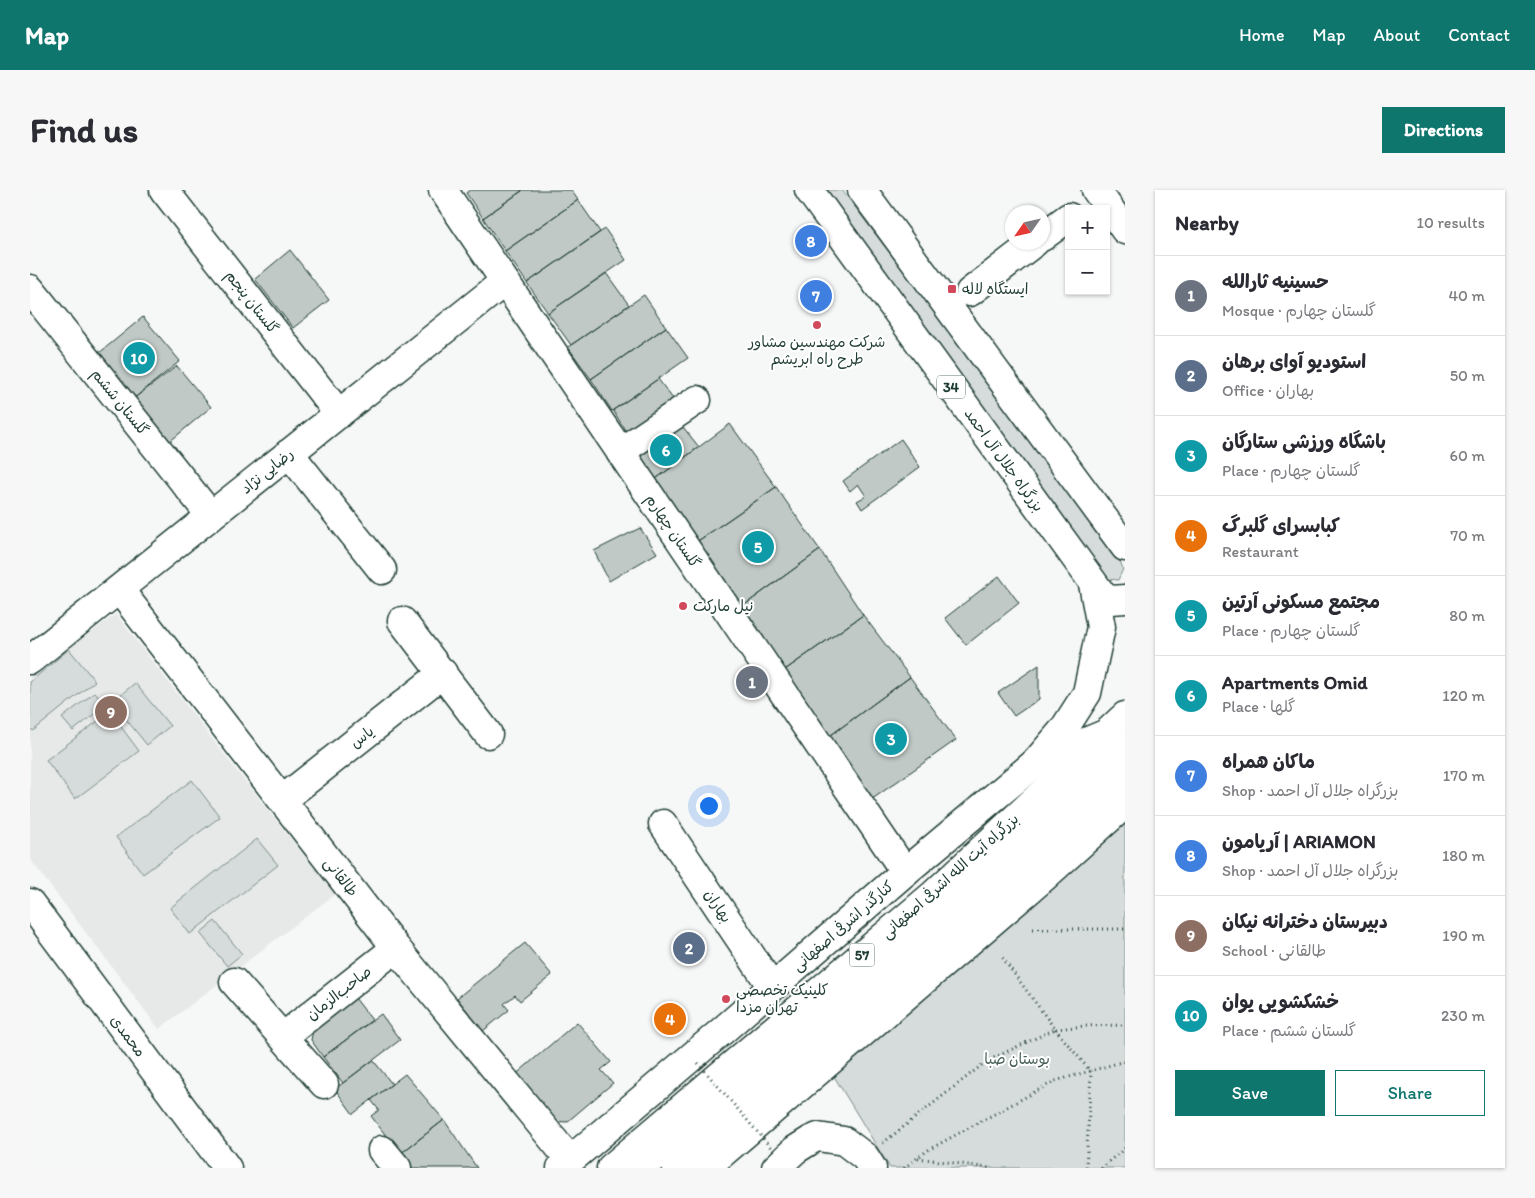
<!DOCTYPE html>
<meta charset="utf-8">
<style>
body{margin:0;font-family:Itim,"Playpen Sans Arabic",sans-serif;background:#f7f7f7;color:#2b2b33}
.controls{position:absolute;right:15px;top:15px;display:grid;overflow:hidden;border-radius:0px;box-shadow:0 1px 4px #0004}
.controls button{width:45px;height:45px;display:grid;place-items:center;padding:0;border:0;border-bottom:1px solid #e1e1e2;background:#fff;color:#2b2b33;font:25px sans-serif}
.compass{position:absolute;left:975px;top:15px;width:45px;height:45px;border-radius:50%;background:#fff;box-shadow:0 1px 4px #0004;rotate:236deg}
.you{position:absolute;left:678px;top:615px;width:18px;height:18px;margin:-12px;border:4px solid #fff;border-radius:50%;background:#1a73e8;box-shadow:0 0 0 8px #1a73e833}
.badge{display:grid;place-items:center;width:32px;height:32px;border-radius:50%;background:#0f766e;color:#fff;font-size:16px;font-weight:700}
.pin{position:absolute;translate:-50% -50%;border:2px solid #fff;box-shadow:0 1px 5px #0006}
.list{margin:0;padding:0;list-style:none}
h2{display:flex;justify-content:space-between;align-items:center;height:65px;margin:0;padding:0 20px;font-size:21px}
h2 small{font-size:16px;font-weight:400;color:#7c7c81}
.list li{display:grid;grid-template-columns:32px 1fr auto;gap:15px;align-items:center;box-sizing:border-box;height:80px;padding:0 20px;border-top:1px solid #e1e1e2}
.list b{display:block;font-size:19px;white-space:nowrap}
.list p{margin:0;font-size:16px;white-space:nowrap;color:#7c7c81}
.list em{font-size:16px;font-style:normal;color:#7c7c81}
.actions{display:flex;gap:10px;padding:15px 20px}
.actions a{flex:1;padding:11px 0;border:1px solid #0f766e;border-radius:0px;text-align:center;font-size:18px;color:#0f766e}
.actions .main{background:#0f766e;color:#fff}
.map{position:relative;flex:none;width:1095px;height:978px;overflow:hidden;border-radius:0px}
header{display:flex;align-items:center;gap:30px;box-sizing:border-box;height:70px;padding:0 25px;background:#0f766e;color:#fff}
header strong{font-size:24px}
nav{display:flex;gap:28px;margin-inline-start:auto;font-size:18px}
.intro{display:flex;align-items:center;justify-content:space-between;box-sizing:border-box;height:120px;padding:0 30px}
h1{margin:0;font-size:35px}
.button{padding:12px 22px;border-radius:0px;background:#0f766e;color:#fff;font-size:18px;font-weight:700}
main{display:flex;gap:30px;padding:0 30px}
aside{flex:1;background:#fff;border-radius:0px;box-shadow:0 1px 4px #0004}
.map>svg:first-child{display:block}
.built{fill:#e6e9e8}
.green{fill:#d6dcdb;stroke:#7a8c88}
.building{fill:#c0c9c6;stroke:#1f3d34}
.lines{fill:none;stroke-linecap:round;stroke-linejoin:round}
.minor-casing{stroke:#1f3d34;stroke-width:31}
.major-casing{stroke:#1f3d34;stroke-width:31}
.highway-casing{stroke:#1f3d34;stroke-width:31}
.path{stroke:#1f3d34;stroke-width:3;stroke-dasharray:1 4;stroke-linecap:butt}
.minor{stroke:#fff;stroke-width:28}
.major{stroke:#fff;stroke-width:28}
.highway{stroke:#fff;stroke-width:28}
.path-bridge{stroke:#1f3d34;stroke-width:3;stroke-dasharray:1 4;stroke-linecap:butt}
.poi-dot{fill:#d1495b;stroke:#fff;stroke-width:2}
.labels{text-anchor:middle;stroke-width:4;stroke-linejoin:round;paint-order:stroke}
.shield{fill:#fff;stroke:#627771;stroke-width:1}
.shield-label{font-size:14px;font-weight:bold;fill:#1f3d34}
.poi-label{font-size:15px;fill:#1f3d34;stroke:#fff;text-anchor:start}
.street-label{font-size:15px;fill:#1f3d34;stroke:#fff}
.park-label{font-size:15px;fill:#445d55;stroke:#fff}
</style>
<header>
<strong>Map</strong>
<nav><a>Home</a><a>Map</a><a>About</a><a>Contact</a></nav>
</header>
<div class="intro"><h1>Find us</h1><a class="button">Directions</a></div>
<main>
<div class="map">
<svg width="1095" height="978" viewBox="0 0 1095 978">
<rect width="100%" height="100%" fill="#f6f7f7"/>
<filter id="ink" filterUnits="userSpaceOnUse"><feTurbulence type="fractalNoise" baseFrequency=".02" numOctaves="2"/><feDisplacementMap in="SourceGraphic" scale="10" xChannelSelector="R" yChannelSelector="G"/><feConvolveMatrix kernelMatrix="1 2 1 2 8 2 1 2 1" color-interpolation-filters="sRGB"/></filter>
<g filter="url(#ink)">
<path class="built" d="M86,424L189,558L305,704L129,839L0,669V487Z"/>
<path class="green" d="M792,0H812L1088,365L1093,379L1088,390L1076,389L988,263Z
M39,459L65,491L3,541L0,538V492Z
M105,493L140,536L117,555L82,512Z
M65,502L76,515L43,541L32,528Z
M80,522L109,561L45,609L16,570Z
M162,590L190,627L113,684L86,647Z
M1095,633V978H860L802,883L934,773Z
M227,649L248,675L160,744L140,718Z
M185,731L212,764L197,776L170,743Z"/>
<path class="building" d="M440,0H492V1L453,28L436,3Z
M493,0H541L548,10L475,61L453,28Z
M548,10L570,42L497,93L475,61Z
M575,39L596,70L518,123L497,93Z
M260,60L299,110L263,138L225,89Z
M576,83L599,115L541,155L518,123Z
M614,105L636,137L561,189L538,157Z
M113,127L150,171L103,209L68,164Z
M636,137L658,168L582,221L561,189Z
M147,176L181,217L138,253L103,209Z
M628,189L646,213L596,242L583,220Z
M649,232L669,257L623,291L604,263Z
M700,234L746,297L665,353L623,291Z
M871,249L890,277L832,319L827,311L836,306L828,294L820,301L813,291Z
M746,297L790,360L709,419L665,353Z
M610,338L627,363L579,391L564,361Z
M790,360L833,425L752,482L709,419Z
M969,386L989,413L936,455L915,428Z
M833,425L880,487L797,548L752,482Z
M1009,475V509L984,526L968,503Z
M880,487L926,550L841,610L797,548Z
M495,753L522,785L490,811L485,805L474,814L479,820L453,841L427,808Z
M325,808L342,830L293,867L281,850L283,840Z
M351,824L370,850L313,893L293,867Z
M547,832L581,872L571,880L583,893L537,932L521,931L483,887Z
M343,870L362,894L323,924L305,899Z
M375,884L414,930L370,964L341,926L349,920L341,910Z
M414,930L447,978H380L370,964Z"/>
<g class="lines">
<defs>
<path id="minor" d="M134,0L309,224
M413,0L875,682
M1066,0L1095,40
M1012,47L1039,27
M0,99L181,326
M940,102L1005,52
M590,262L667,210
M259,263L352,380
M89,399L366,758L540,970
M372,431L458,544
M0,470L474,92
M252,610L413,483
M633,634L742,797
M0,713L197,978
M204,792L294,894
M253,847L366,758
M352,960L367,978
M611,978L871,755L1095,558
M646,978L718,919L1095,587
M746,978L765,960L781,950L788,947L814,951L835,967L842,978"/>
<path id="major" d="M531,978L692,841L875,682L1005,573L1075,544"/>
<path id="highway" d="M779,0L1073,406L1081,410L1095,409
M832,0L1095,357
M1005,573L1034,539L1057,503L1071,437L1063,394
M581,978L903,705L1095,526
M675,978L1013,688L1095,614"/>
</defs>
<use href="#minor" class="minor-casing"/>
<use href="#major" class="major-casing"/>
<use href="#highway" class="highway-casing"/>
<path class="path" d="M1003,739H1095
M1025,839L1061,882L1056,978
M1026,839L1055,836L1095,835
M853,953L957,871L1025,839L971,766
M888,968L960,978
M874,978L898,960L1025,891L1095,871
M1071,978L1095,958"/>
<use href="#minor" class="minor"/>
<use href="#major" class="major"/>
<use href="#highway" class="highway"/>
<path class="path-bridge" d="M668,873L742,959"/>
</g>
</g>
<g class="poi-dot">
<rect x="917" y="94" width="10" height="10" rx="2.5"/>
<circle cx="787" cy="135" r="5"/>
<circle cx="653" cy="416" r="5"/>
<circle cx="696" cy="809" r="5"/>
</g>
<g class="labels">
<g class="shield">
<rect x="907" y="185.5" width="28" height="23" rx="4"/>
<rect x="819.5" y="753.5" width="25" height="23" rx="4"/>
</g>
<g class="shield-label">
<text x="921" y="202">34</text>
<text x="832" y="770">57</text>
</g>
<g class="poi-label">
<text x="932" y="104">ایستگاه لاله</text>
<text x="787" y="157" text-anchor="middle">شرکت مهندسین مشاور<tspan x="787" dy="17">طرح راه ابریشم</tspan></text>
<text x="663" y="421">نیل مارکت</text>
<text x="706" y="805">کلینیک تخصصی<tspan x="706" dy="17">تهران مزدا</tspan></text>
</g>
<g class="street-label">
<text transform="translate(222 112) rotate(52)" y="5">گلستان پنجم</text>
<text transform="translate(90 212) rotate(51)" y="5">گلستان ششم</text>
<text transform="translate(974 270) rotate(54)" y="5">بزرگراه جلال آل احمد</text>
<text transform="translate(237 281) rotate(-39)" y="5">رضایی نژاد</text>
<text transform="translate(643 341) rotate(56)" y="5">گلستان چهارم</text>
<text transform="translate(332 547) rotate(-38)" y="5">یاس</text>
<text transform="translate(920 686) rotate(-42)" y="5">بزرگراه آیت الله اشرفی اصفهانی</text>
<text transform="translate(311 687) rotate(52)" y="5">طالقانی</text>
<text transform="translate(688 716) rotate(56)" y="5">بهاران</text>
<text transform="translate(813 736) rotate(-41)" y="5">کنارگذر اشرفی اصفهانی</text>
<text transform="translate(309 803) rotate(-38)" y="5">صاحب‌الزمان</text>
<text transform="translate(98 846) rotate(53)" y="5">محمدی</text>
</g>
<g class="park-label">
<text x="987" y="874">بوستان صبا</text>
</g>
</g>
</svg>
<div class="controls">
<button>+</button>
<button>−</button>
</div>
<svg class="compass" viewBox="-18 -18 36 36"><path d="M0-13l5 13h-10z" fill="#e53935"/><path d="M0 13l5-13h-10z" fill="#7c7c81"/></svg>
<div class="you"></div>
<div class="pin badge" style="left:722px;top:492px;background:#6b7280">1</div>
<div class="pin badge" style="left:659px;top:758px;background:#5c6f8a">2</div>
<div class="pin badge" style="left:861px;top:549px;background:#0f9aa8">3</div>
<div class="pin badge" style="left:640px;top:829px;background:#e8710a">4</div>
<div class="pin badge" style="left:728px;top:357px;background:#0f9aa8">5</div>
<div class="pin badge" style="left:636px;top:260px;background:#0f9aa8">6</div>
<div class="pin badge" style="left:786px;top:106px;background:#3f7fe0">7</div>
<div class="pin badge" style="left:781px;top:51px;background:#3f7fe0">8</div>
<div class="pin badge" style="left:81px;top:522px;background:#8d6e63">9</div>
<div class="pin badge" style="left:109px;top:168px;background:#0f9aa8">10</div>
</div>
<aside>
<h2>Nearby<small>10 results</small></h2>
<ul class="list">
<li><span class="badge" style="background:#6b7280">1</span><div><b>حسینیه ثارالله</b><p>Mosque · گلستان چهارم</p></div><em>40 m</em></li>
<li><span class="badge" style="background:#5c6f8a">2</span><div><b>استودیو آوای برهان</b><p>Office · بهاران</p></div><em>50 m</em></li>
<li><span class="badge" style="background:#0f9aa8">3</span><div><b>باشگاه ورزشی ستارگان</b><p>Place · گلستان چهارم</p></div><em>60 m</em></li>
<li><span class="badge" style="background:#e8710a">4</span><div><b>کبابسرای گلبرگ</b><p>Restaurant</p></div><em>70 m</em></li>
<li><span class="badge" style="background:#0f9aa8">5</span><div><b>مجتمع مسکونی آرتین</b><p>Place · گلستان چهارم</p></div><em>80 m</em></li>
<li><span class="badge" style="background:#0f9aa8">6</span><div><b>Apartments Omid</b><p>Place · گلها</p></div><em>120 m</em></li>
<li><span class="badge" style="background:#3f7fe0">7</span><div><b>ماکان همراه</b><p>Shop · بزرگراه جلال آل احمد</p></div><em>170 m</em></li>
<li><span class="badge" style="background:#3f7fe0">8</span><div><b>آریامون | ARIAMON</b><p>Shop · بزرگراه جلال آل احمد</p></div><em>180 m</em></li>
<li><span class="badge" style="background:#8d6e63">9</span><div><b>دبیرستان دخترانه نیکان</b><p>School · طالقانی</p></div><em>190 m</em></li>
<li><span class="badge" style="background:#0f9aa8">10</span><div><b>خشکشویی یوان</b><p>Place · گلستان ششم</p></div><em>230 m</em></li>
</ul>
<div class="actions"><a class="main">Save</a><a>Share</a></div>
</aside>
</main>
